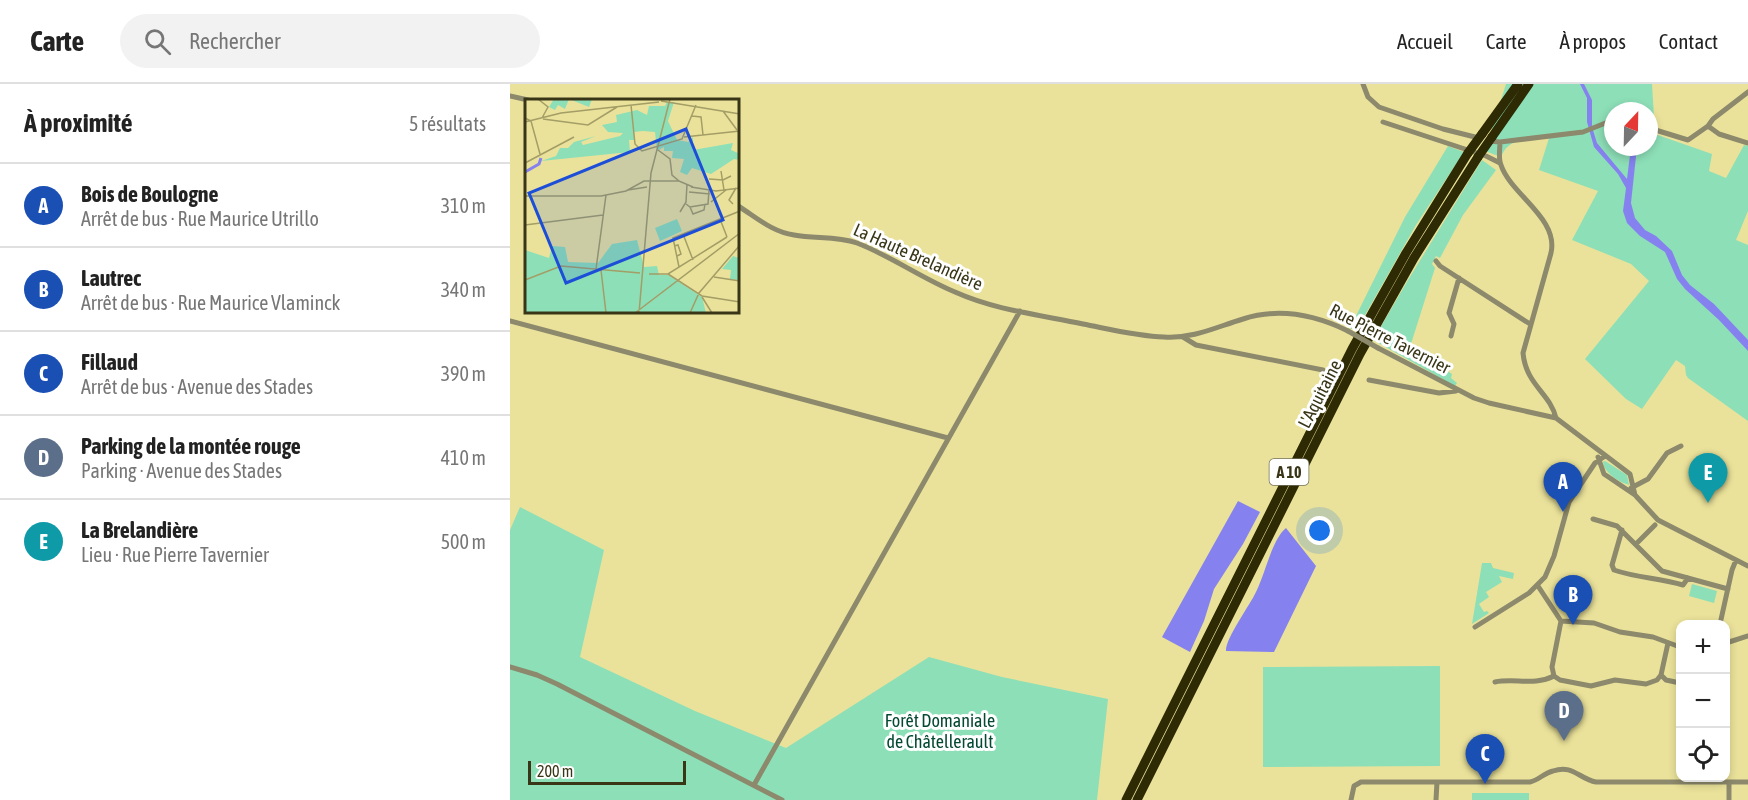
<!DOCTYPE html>
<html lang="fr">
<meta charset="utf-8">
<style>
body{margin:0;font-family:"Asap Condensed",sans-serif;background:#f2f2f2;color:#222}
.controls{position:absolute;right:18px;bottom:18px;display:grid;overflow:hidden;border-radius:12px;box-shadow:0 3px 9px #0003}
.controls button{width:54px;height:54px;display:grid;place-items:center;padding:0;border:0;border-bottom:2px solid #e0e0e0;background:#fff;color:#222;font:30px sans-serif}
.compass{position:absolute;left:1094px;top:18px;width:54px;height:54px;border-radius:50%;background:#fff;box-shadow:0 3px 9px #0003;rotate:22deg}
.scale{position:absolute;left:18px;bottom:15px;width:158px;box-sizing:border-box;padding-left:6px;border:3px solid #393618;border-top:0;font-size:16px;line-height:21px;white-space:nowrap;color:#393618;-webkit-text-stroke:4px #fff;paint-order:stroke}
.you{position:absolute;left:810px;top:447px;width:21px;height:21px;margin:-15px;border:4px solid #fff;border-radius:50%;background:#1a73e8;box-shadow:0 0 0 9px #1a73e833}
.badge{display:grid;place-items:center;width:39px;height:39px;border-radius:50%;background:#0b8043;color:#fff;font-size:20px;font-weight:700}
.pin{position:absolute;translate:-50% -50px;filter:drop-shadow(0 2px 3px #0008)}
.pin::after{content:'';position:absolute;top:32px;width:21px;height:18px;background:inherit;clip-path:polygon(0 0,100% 0,50% 100%)}
.list{margin:0;padding:0;list-style:none}
h2{display:flex;justify-content:space-between;align-items:center;height:78px;margin:0;padding:0 24px;font-size:26px}
h2 small{font-size:20px;font-weight:400;color:#767676}
.list li{display:grid;grid-template-columns:39px 1fr auto;gap:18px;align-items:center;box-sizing:border-box;height:84px;padding:0 24px;border-top:2px solid #e0e0e0}
.list b{display:block;font-size:22px;white-space:nowrap}
.list p{margin:0;font-size:20px;white-space:nowrap;color:#767676}
.list em{font-size:20px;font-style:normal;color:#767676}
.icon{flex:none;width:33px;height:33px;fill:none;stroke:currentColor;stroke-width:2;stroke-linecap:round;stroke-linejoin:round}
.map{position:relative;flex:none;width:1238px;height:716px;overflow:hidden}
header{display:flex;align-items:center;gap:36px;box-sizing:border-box;height:84px;padding:0 30px;background:#fff;border-bottom:2px solid #e0e0e0}
header strong{font-size:28px}
nav{display:flex;gap:33px;margin-inline-start:auto;font-size:21px}
.search{width:420px;height:54px;background:#f2f2f2;display:flex;align-items:center;gap:15px;box-sizing:border-box;padding:0 21px;border-radius:33px;color:#767676;font-size:22px}
main{display:flex}
aside{flex:1;background:#fff}
.map>svg:first-child{display:block}
.green{fill:#8ddfb8;fill-rule:evenodd}
.water{fill:#8582f0}
.lines{fill:none;stroke-linecap:round;stroke-linejoin:round}
.street{stroke:#8c896c;stroke-width:5}
.highway{stroke:#2e2a03;stroke-width:9}
.street-bridge{stroke:#8c896c;stroke-width:5}
.highway-bridge{stroke:#2e2a03;stroke-width:9}
.labels{text-anchor:middle;stroke-width:6;stroke-linejoin:round;paint-order:stroke}
.shield{fill:#fff;stroke:#74725d;stroke-width:1.5}
.shield-label{font-size:16px;font-weight:bold;fill:#393618}
.street-label{font-size:18px;fill:#393618;stroke:#fff}
.park-label{font-size:18px;fill:#044931;stroke:#fff}
.inset-river{fill:none;stroke:#8582f0;stroke-width:3}
.inset-road{fill:none;stroke:#a39d66;stroke-width:1.5}
.view{fill:#1d4ed8;fill-opacity:0.15;stroke:#1d4ed8;stroke-width:3}
.inset-edge{fill:none;stroke:#393618;stroke-width:3}
</style>
<header>
<strong>Carte</strong>
<div class="search"><svg class="icon" aria-label="search" viewBox="0 0 24 24"><circle cx="10" cy="10" r="6"/><path d="M15 15l6 6"/></svg>Rechercher</div>
<nav><a>Accueil</a><a>Carte</a><a>À propos</a><a>Contact</a></nav>
</header>
<main>
<aside>
<h2>À proximité<small>5 résultats</small></h2>
<ul class="list">
<li><span class="badge" style="background:#1a4fb4">A</span><div><b>Bois de Boulogne</b><p>Arrêt de bus · Rue Maurice Utrillo</p></div><em>310 m</em></li>
<li><span class="badge" style="background:#1a4fb4">B</span><div><b>Lautrec</b><p>Arrêt de bus · Rue Maurice Vlaminck</p></div><em>340 m</em></li>
<li><span class="badge" style="background:#1a4fb4">C</span><div><b>Fillaud</b><p>Arrêt de bus · Avenue des Stades</p></div><em>390 m</em></li>
<li><span class="badge" style="background:#5c6f8a">D</span><div><b>Parking de la montée rouge</b><p>Parking · Avenue des Stades</p></div><em>410 m</em></li>
<li><span class="badge" style="background:#0f9aa8">E</span><div><b>La Brelandière</b><p>Lieu · Rue Pierre Tavernier</p></div><em>500 m</em></li>
</ul>
</aside>
<div class="map">
<svg width="1238" height="716" viewBox="0 0 1238 716">
<rect width="100%" height="100%" fill="#eae29a"/>
<path class="green" d="M996,0H1142L1145,50L1202,70L1199,87L1216,94L1234,61L1238,62V127L1226,156L1238,161V337L1178,294L1176,291L1175,282L1166,276L1132,325L1116,315L1075,275L1139,197L1121,180L1062,156L1088,107L1029,86L1039,54C1019,56 999,52 991,73L975,67ZM1103,27H1139V63H1103Z
M938,62L954,68L906,141L846,247L840,244L895,133Z
M972,76L986,86L953,131L930,174L926,172L922,180L925,184L900,263L942,290L941,294L947,299L945,302L863,256L898,196Z
M1095,377L1117,391L1119,401C1109,398 1094,389 1093,378Z
M10,423L94,466L70,573L185,627L276,664L419,573L492,593L598,615L587,716H0V446Z
M972,479H981L983,484L1004,489L1003,495L989,492L992,498L976,508L979,513L969,520L974,528L977,527L979,529L962,540Z
M1182,500L1207,507L1204,519L1179,512Z
M930,582V682L753,683V583Z
M962,709H1019V716H962Z"/>
<path class="water" d="M1070,0H1074L1082,16V43L1087,59L1117,95L1121,63H1127L1121,119L1125,134L1135,146L1146,152L1162,167L1172,191L1180,201L1204,220L1238,256V267L1209,236L1175,205L1167,195L1155,168L1130,152L1117,139L1113,127L1116,104L1108,90L1084,63L1077,38V14Z
M728,417L750,428L733,460L704,505L694,537L680,568L652,553Z
M776,444L806,482L764,568L716,567C715,555 740,521 746,508C755,491 762,455 776,444Z"/>
<g class="lines">
<path class="street" d="M853,0L858,13L869,23L933,45L969,54
M0,12L18,16
M873,38L976,72L990,79
M1198,42L1209,50L1238,59
M1139,44L1178,56L1198,42L1203,35L1238,8
M978,57L990,58L1073,48L1103,36
M990,58C990,65 988,74 991,81C1001,111 1049,134 1041,169L1013,269C1016,301 1040,309 1046,334
M228,122C246,133 262,148 284,151C305,155 326,152 347,159C381,172 411,194 445,208C485,226 530,231 573,240C599,245 627,252 654,253C683,255 706,243 733,235C770,223 805,231 838,247
M926,177L930,182L1020,240
M0,237L438,354
M941,252L944,240L939,229L949,194
M673,253L686,261L813,286
M868,264L964,314L979,319L1046,334L1120,390L1125,411
M859,296L929,309L946,307
M1088,373L1094,390L1125,411L1148,436L1238,482
M1121,404L1138,395L1157,369L1171,362
M1083,435L1107,442L1152,487L1218,505
M1112,446L1102,481L1104,486C1127,494 1150,494 1173,501L1178,494
M1126,460L1145,441
M1028,502L1051,537L1084,539L1110,548L1143,553L1170,563
M1051,537L1042,583L1044,592L1050,596L1081,602L1105,596L1136,600L1147,596L1151,591L1158,559
M1210,540L1222,486L1226,476
M965,543L1019,509L1035,493L1044,472L1059,418L1085,379L1095,372
M1216,559L1238,552
M0,583L27,591L47,600L272,716
M1151,591L1156,596L1170,599
M985,598C1005,594 1024,602 1044,592
M244,701L510,227
M841,716L844,702L851,698H1020C1029,696 1034,689 1043,687C1063,680 1069,695 1086,698H1238
M926,716L927,698
M1219,716V698"/>
<path class="highway" d="M972,50L1008,0
M982,53L1019,0
M616,716L842,265L896,169L958,69
M627,716L850,270L904,174L968,73"/>
<path class="street-bridge" d="M838,247L868,264"/>
<path class="highway-bridge" d="M958,69L972,50
M968,73L982,53"/>
</g>
<g class="labels">
<rect class="shield" x="759.5" y="375" width="39" height="26" rx="4.5"/>
<g class="shield-label">
<text x="779" y="394">A 10</text>
</g>
<g class="street-label">
<text transform="translate(408 173) rotate(24)" y="6">La Haute Brelandière</text>
<text transform="translate(880 255) rotate(27)" y="6">Rue Pierre Tavernier</text>
<text transform="translate(810 310) rotate(-63)" y="6">L'Aquitaine</text>
</g>
<g class="park-label">
<text x="430" y="643">Forêt Domaniale<tspan x="430" dy="21">de Châtellerault</tspan></text>
</g>
</g>
<g transform="translate(15 15)">
<rect width="214" height="214" fill="#eae29a"/>
<path d="M29,0H67L64,8L44,0L40,10L33,6L30,11L24,8ZM142,3H149L143,22L152,41L163,43L168,38V51L208,44L206,51L215,55L214,61L209,60L186,75L167,69L162,76L155,73L159,60L147,59L148,52H139V48L132,52L130,33L118,32L109,33V41H104L105,53L16,62L31,57L35,49H43L49,43L71,37L56,43L58,46L95,37L98,34L83,33L77,26L92,23L91,16L112,11L122,16L124,7H140ZM152,120L157,132L135,142L130,129ZM112,141L119,168L132,167L134,176H143L177,198L181,214H0V151L24,159L27,147L40,148L43,163L73,164L87,145ZM208,157L214,159L213,181L205,180L206,171L197,170Z" fill="#8ddfb8"/>
<path class="inset-river" d="M0,73L14,65L16,59"/>
<path class="inset-road" d="M13,0L23,8L17,19M150,0H169M136,2L215,15M106,6L110,45L117,52L157,40L171,6M198,12L212,31M167,17L176,18L178,36M0,19L6,22L15,55M18,20L63,26L92,8M0,23L36,14L134,3M159,38L215,32M133,51L145,60L147,76L154,82M0,64L49,38M196,72L199,91M184,80L198,81L206,77M166,88L191,92L215,89M103,91L122,88M164,93L185,95M0,97H76L101,92L119,82H154L168,88M186,103L201,91M161,105L165,108L183,105L184,91M208,105L204,101L211,89M165,108L168,115L179,111L180,105M155,113L161,103L162,85M195,120L202,138M0,126L78,116M158,135L168,161M0,147V173M149,147L153,146L156,155L152,157M154,168L148,139L215,112M71,170L81,96M76,171L81,214M124,175H143L202,138M143,175L177,197L215,203M189,178L215,182M0,181L36,167L115,174M177,198L187,214M110,214L215,134M114,214L126,74L145,0M165,214L174,194L215,146"/>
<path class="view" d="M161,30L198,121L41,184L4,94Z"/>
<rect width="214" height="214" class="inset-edge"/>
</g>
</svg>
<div class="controls">
<button>+</button>
<button>−</button>
<button><svg class="icon" aria-label="locate" viewBox="0 0 24 24"><circle cx="12" cy="12" r="6"/><path d="M12 2v4M12 18v4M2 12h4M18 12h4"/></svg></button>
</div>
<svg class="compass" viewBox="-18 -18 36 36"><path d="M0-13l5 13h-10z" fill="#e53935"/><path d="M0 13l5-13h-10z" fill="#767676"/></svg>
<div class="scale">200 m</div>
<div class="you"></div>
<div class="pin badge" style="left:1053px;top:428px;background:#1a4fb4">A</div>
<div class="pin badge" style="left:1063px;top:541px;background:#1a4fb4">B</div>
<div class="pin badge" style="left:975px;top:700px;background:#1a4fb4">C</div>
<div class="pin badge" style="left:1054px;top:657px;background:#5c6f8a">D</div>
<div class="pin badge" style="left:1198px;top:419px;background:#0f9aa8">E</div>
</div>
</main>
